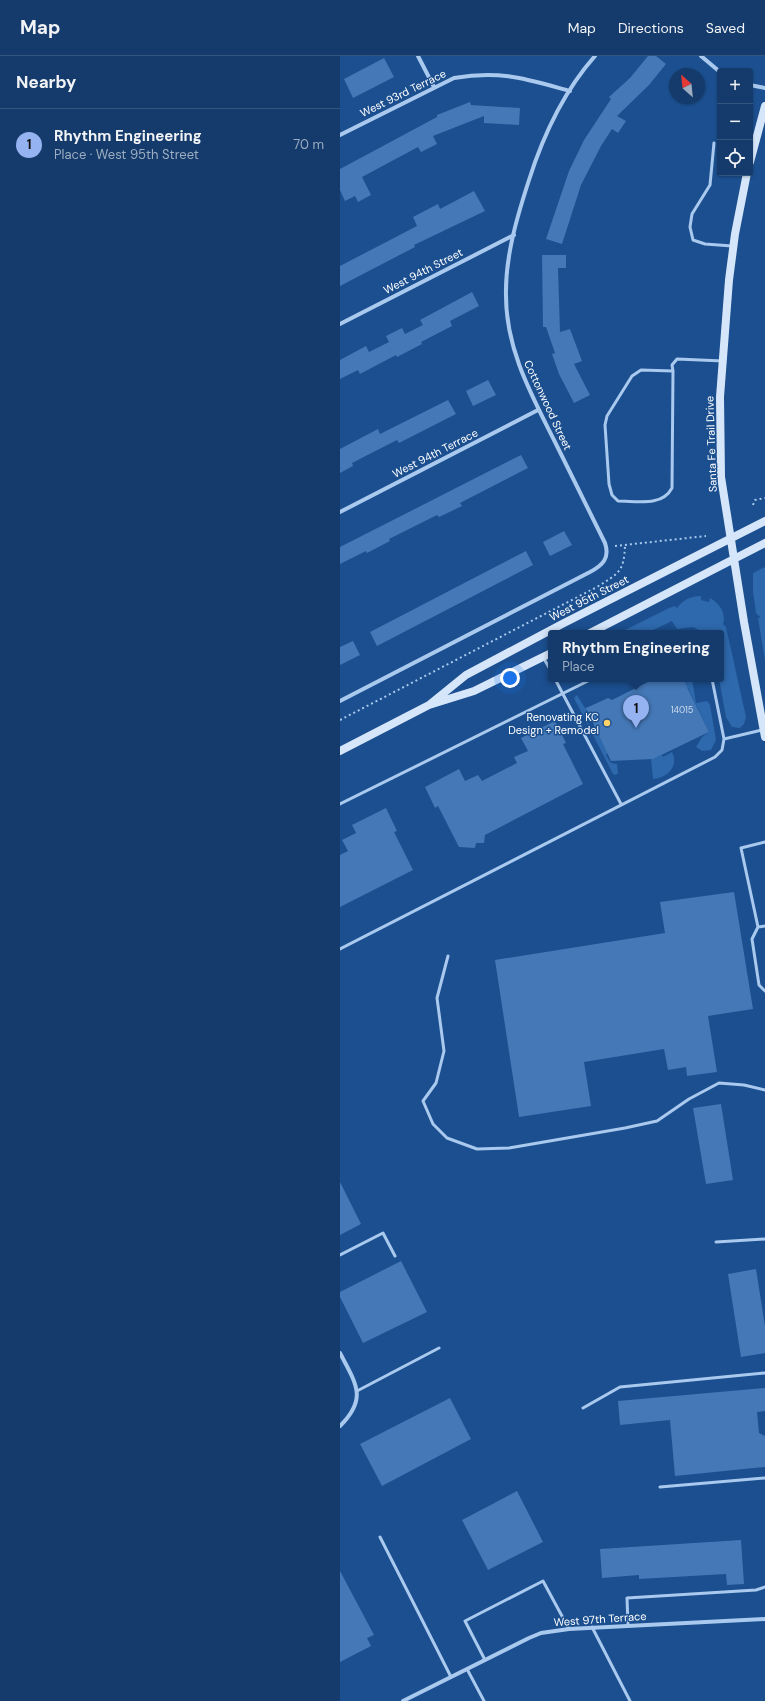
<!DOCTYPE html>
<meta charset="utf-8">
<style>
body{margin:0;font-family:"DM Sans",sans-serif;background:#214673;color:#f1f3f6}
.controls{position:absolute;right:12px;top:12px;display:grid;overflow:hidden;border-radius:4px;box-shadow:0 1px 3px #0004}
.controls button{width:36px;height:36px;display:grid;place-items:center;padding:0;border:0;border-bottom:1px solid #33557e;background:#143b6b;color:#f1f3f6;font:20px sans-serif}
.compass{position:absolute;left:329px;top:12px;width:36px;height:36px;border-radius:50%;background:#143b6b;box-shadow:0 1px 3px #0004;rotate:333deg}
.you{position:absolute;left:170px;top:622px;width:14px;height:14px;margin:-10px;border:3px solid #fff;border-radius:50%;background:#1a73e8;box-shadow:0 0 0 6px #1a73e833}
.badge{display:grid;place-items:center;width:26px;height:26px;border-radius:50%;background:#95b2f1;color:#111;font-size:13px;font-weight:700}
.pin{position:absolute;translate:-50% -33px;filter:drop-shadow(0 1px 2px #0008)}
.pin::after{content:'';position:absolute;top:21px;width:14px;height:12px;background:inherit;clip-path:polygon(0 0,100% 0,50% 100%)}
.popup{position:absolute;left:208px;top:574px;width:176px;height:52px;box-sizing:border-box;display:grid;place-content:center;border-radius:4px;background:#143b6b;filter:drop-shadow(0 1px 3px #0005);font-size:13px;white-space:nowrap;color:#9dadc1}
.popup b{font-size:15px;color:#f1f3f6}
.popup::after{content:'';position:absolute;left:50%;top:100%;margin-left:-8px;border:8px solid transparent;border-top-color:#143b6b}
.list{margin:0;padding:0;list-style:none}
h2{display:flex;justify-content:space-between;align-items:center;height:52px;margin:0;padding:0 16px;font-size:17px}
h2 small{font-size:13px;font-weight:400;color:#9dadc1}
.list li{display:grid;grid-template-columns:26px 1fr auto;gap:12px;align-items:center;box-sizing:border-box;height:72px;padding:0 16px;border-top:1px solid #33557e}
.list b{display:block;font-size:15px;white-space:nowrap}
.list p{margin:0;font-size:13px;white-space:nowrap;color:#9dadc1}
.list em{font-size:13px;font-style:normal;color:#9dadc1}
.icon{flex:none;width:22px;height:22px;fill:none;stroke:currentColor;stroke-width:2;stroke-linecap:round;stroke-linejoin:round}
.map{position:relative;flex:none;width:425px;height:1645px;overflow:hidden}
header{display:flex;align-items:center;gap:24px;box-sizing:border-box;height:56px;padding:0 20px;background:#143b6b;border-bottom:1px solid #33557e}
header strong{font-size:19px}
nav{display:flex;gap:22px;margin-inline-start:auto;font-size:14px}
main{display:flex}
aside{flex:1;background:#143b6b}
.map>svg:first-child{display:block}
.green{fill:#2e69ad}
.building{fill:#4478b7}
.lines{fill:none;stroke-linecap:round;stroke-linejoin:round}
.path{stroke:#a9c9ee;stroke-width:2;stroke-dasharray:2 3;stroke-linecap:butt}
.lane{stroke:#a9c9ee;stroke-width:3}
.street{stroke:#a9c9ee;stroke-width:4}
.secondary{stroke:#d6e6fa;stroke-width:8}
.poi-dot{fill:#ffd166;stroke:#1b4f8f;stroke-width:1.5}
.labels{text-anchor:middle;stroke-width:3;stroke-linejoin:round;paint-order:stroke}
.number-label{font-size:9px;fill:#d0dded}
.street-label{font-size:11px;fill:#fff;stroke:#1b4f8f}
.poi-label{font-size:11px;fill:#fff;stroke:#1b4f8f;text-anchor:end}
</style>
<header>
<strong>Map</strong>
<nav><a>Map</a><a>Directions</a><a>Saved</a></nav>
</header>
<main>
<aside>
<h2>Nearby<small></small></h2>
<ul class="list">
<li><span class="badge">1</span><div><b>Rhythm Engineering</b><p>Place · West 95th Street</p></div><em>70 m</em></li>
</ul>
</aside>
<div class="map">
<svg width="425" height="1645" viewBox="0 0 425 1645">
<rect width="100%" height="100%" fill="#1b4f8f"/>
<path class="green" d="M425,511V605L418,562H421L416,557L413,536V517Z
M361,540V544L369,546L370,542C381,548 386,559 383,568L386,571L406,661L404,668L400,672L392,671L386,661L379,623H381V577H365L353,571L337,573L332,565L307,577H279L329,552L335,550L337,552C342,545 349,540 361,540Z
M341,623H352L356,647L367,645L370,649L376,684L371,694L362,695L356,691L362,681L369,676L348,632L345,633Z
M237,639L245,652L249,651L244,659L254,679H259L268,697L266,699L271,707L277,708L278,717L276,719L273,718L234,642Z
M332,696C339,710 328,722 313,723L311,703L322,699L323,701Z"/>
<path class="building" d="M308,0H316L326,8L309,29L277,60L286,65L278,77L272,73L261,90L241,129L222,188L206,183L229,115L244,84L271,43L269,41L290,22Z
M44,2L54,21L13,42L4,23Z
M130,46L131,49L180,52L179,69L144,67V60L93,80L97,88L81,96L78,91L22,121L31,139L18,146L15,140L5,145L0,134V113L97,61V59Z
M134,135L145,155L74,189L75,191L0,230V210L77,170L73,161L98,148L100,153Z
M202,199H226V212H218L220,276L230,273L242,305L234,308L250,339L234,347L219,318L212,298L215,297L206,271H203Z
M132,236L139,250L110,265L112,270L81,286L82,288L57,301L56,299L20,318L18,314L0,323V304L26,290L29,296L49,286L46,280L62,272L65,278L83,269L80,264Z
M148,324L156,339L133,350L126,335Z
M108,344L116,358L59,387L57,384L12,407L13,410L0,417V393L38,373L40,378Z
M181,399L188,412L120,447L122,450L99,461L97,459L49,483L50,485L27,497L26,495L0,508V491Z
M224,475L232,489L210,500L203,486Z
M186,495L193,509L37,590L30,576Z
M13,585L20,599L0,609V591Z
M310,623H343L369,676L313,703L271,705L246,652L268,642L272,644L308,626Z
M215,665L226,687L223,688L243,728L145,779L144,787H136L135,792L119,791L98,750L95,752L85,731L119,713L125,725L138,719L142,725L177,707L174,701L188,695L181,682Z
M46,752L57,775L54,776L73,814L0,851V799L8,795L2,784L16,777L12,769Z
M394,836L413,953L368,960L377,1016L347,1020L346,1011L328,1014L324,993L244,1006L251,1050L179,1061L155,904L325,877L320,846Z
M381,1048L393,1124L366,1128L353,1052Z
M0,1126L21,1168L0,1179Z
M61,1205L87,1256L23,1287L0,1241V1236Z
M416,1213L425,1270V1297L401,1301L388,1218Z
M425,1332V1355L417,1356L419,1377L425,1380V1411L335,1420L330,1364L280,1369L278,1345Z
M110,1342L131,1383L42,1430L20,1388Z
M177,1435L203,1486L148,1514L122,1464Z
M401,1484L404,1528L387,1529L386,1518L299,1523V1519L262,1522L260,1493Z
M0,1515L34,1579L27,1582L31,1590L0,1606Z"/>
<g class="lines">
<path class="path" d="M413,449L415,444L425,442
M275,490L366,480
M0,664L257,531C279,517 284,516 285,489"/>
<path class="lane" d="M374,87L370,129L352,158L350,171L353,184L365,188L392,190
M333,315L301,314L292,320L267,360L265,369L269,428L272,439L278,445C297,445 322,451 332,432L333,315L332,309L337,303L383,305
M203,601L211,615
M215,623L281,748
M384,683L422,674
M0,748L252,623
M425,870L418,871L412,883L419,929L425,935
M418,871L401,792L425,786
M0,893L375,701L382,694L384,683L372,623
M108,900L97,942L104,995L96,1027L83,1045L93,1068L107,1082L137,1093L169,1092L285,1072L317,1065L349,1043L379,1027L404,1029L425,1034
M376,1186L425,1183
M0,1199L43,1177L55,1200
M17,1335L99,1292
M243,1352L280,1331L425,1317
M320,1431L425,1422
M40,1481L111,1621
M288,1569L287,1542L416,1534L425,1531
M252,1571L290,1645
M145,1604L125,1565L203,1525L229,1573
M127,1613L144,1645"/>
<path class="street" d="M78,0L94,31
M361,0L380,16
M410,29L425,32
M0,79L114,22C161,14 186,23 230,35
M0,268L174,179
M0,456L198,354
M0,645L250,516C263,509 270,502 265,487C248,453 231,419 214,384C191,338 166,293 166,240C165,201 177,161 189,124C203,80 224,35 255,0
M0,1297C16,1328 28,1342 0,1370
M63,1645L189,1582L201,1577L229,1573L425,1563"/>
<path class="secondary" d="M410,106L425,50
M407,117L395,178L389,224L380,341L381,421L404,566L425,681
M250,577L425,487
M89,649L126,619L224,567L425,465
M0,695L89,649L134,635L211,597"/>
</g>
<circle class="poi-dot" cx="267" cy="667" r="4"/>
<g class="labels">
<g class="number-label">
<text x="342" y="657">14015</text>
</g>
<g class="street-label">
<text transform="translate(63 37) rotate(-26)" y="4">West 93rd Terrace</text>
<text transform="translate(83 215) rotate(-27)" y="4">West 94th Street</text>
<text transform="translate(208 349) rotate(65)" y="4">Cottonwood Street</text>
<text transform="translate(371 388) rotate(-92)" y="4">Santa Fe Trail Drive</text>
<text transform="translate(95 397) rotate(-27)" y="4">West 94th Terrace</text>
<text transform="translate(249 542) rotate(-27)" y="4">West 95th Street</text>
<text transform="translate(260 1563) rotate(-4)" y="4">West 97th Terrace</text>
</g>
<g class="poi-label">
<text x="259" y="665">Renovating KC<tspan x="259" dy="13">Design + Remodel</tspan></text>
</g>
</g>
</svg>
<div class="controls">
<button>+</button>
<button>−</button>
<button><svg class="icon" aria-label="locate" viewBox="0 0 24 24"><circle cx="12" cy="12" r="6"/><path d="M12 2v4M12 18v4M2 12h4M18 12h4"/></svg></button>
</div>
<svg class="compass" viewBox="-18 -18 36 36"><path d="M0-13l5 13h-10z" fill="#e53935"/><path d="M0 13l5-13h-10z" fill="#9dadc1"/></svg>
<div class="you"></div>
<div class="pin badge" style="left:296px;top:672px">1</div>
<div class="popup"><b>Rhythm Engineering</b>Place</div>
</div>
</main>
